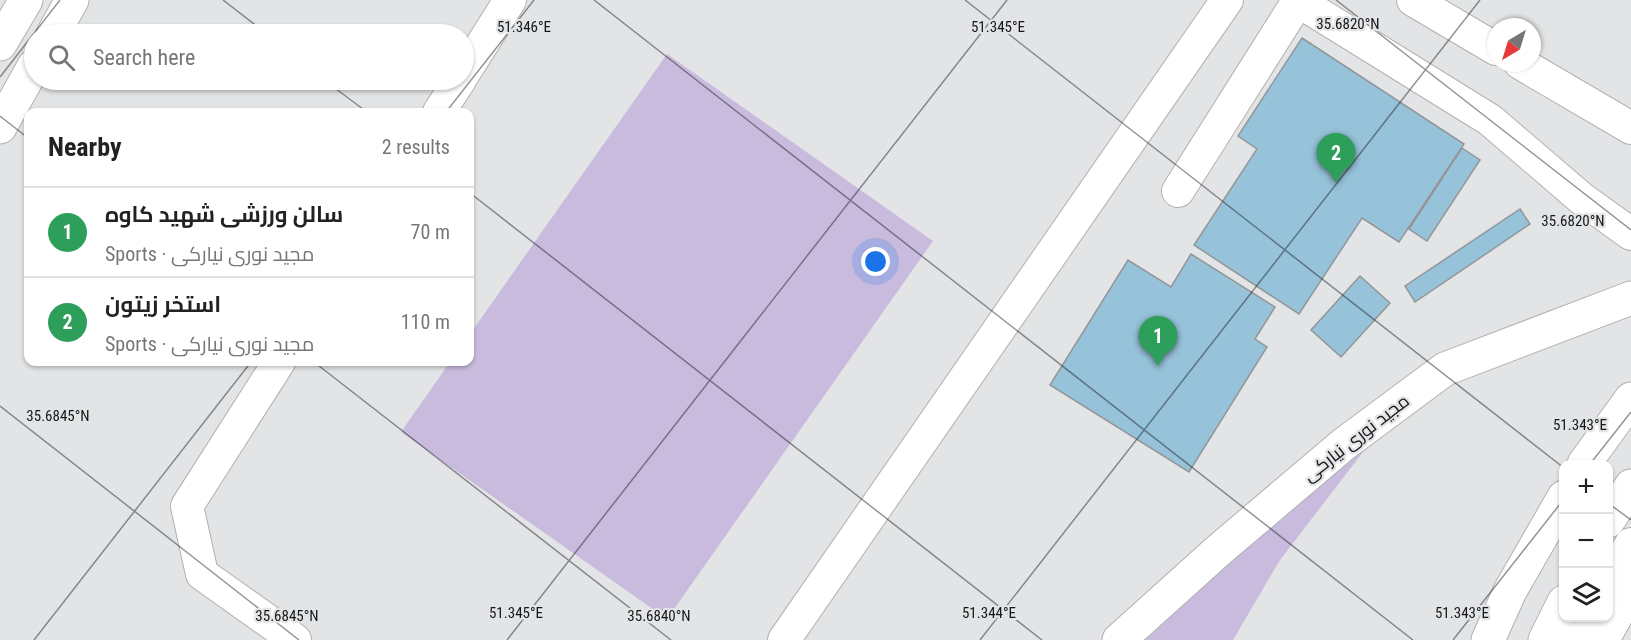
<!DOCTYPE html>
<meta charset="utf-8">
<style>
body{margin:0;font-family:"Roboto Condensed",Cairo,sans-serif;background:#f2f2f2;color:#222}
.controls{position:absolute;right:18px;bottom:18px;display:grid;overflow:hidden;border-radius:12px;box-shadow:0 2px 4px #0004}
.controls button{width:54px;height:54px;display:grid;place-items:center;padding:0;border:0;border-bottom:2px solid #e0e0e0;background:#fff;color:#222;font:30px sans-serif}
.compass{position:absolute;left:1487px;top:18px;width:54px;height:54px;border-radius:50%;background:#fff;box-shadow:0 2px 4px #0004;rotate:218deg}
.you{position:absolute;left:876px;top:262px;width:21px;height:21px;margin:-15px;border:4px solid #fff;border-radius:50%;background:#1a73e8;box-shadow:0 0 0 9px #1a73e833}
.badge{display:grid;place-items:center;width:39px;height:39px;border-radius:50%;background:#34920d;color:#fff;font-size:20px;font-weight:700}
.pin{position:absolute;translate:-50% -50px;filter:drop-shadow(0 2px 3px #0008)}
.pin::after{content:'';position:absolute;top:32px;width:21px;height:18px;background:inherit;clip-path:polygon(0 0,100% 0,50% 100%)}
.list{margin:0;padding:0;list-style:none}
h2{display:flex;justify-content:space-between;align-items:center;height:78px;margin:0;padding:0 24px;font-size:26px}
h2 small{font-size:20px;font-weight:400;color:#767676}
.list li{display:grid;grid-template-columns:39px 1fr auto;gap:18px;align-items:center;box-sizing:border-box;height:90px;padding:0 24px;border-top:2px solid #e0e0e0}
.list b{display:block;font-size:22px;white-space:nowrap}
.list p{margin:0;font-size:20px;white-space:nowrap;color:#767676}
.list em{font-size:20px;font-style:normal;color:#767676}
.icon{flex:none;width:33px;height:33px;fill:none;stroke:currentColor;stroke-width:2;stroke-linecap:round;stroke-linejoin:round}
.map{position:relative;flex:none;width:1631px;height:640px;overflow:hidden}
.search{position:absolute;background:#fff;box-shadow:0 2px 4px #0004;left:24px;top:24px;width:450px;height:66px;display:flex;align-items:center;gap:15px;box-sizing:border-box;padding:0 21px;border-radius:33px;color:#767676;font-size:22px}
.panel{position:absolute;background:#fff;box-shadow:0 2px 4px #0004;left:24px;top:108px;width:450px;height:258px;border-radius:12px}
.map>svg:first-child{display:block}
.green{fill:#c9bbde}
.building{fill:#96c2da;stroke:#939698;stroke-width:1.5}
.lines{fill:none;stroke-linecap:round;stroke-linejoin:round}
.minor-casing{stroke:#afb1b3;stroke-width:34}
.major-casing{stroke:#afb1b3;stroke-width:35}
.highway-casing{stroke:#afb1b3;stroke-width:35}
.minor{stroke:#fff;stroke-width:32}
.major{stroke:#fff;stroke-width:33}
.highway{stroke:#fff;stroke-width:33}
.ticks{fill:none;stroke:#161718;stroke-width:1.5;stroke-opacity:0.45}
.labels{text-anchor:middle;stroke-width:4.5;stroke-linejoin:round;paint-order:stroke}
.street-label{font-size:18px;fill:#161718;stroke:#e2e4e6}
.ticks-label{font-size:15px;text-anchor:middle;fill:#161718;stroke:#e2e4e6;stroke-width:4.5;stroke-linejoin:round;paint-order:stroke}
</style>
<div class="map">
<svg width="1631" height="640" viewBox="0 0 1631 640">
<rect width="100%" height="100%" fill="#e2e4e6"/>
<path class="green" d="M667,54L933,241L667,619L401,432L450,362H470V334Z
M1376,435L1280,560L1233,640H1145L1289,509Z"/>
<path class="building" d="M1302,38L1464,144L1399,242L1362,218L1299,314L1194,245L1257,149L1238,136Z
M1462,148L1480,160L1427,241L1409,229Z
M1520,209L1530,224L1415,302L1405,286Z
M1191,254L1275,307L1255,339L1267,347L1189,472L1050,385L1128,260L1171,287Z
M1360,276L1390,303L1341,357L1311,330Z"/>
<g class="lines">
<defs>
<path id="minor" d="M1413,0L1496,49
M1520,63L1631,128
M464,73L510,0
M439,112L460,80
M1178,191L1298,1L1490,120L1581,198L1631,234
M279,362L187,506L202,574L295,640
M1608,582L1631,544
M784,640L1227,0
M1576,640L1587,618
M1603,640L1631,590"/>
<path id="major" d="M53,34L72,0
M0,44L26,0
M0,127L34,66
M1119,640L1219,550L1344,444L1445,369L1631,298"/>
<path id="highway" d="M1584,464L1631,399
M1608,521L1631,486
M1488,640L1510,591L1564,497
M1545,640L1564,602"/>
</defs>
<use href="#minor" class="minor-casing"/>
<use href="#major" class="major-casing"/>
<use href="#highway" class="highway-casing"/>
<use href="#minor" class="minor"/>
<use href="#major" class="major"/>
<use href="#highway" class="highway"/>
</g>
<path class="ticks" d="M223,0L267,34M594,0L1413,640M965,0L1564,468M1336,0L1631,230M0,77L60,0M324,80L367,112M446,112L534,0M0,116L28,138M470,193L1042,640M314,362L671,640M0,406L299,640M1590,464L1631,412M1608,503L1631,520M34,640L251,362M507,640L1007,0M980,640L1480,0M1453,640L1564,499"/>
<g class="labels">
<g class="street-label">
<text transform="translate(1356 438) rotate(-38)" y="6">مجید نوری نیارکی</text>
</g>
</g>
<g class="ticks-label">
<text x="1348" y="29">35.6820°N</text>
<text x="524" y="32">51.346°E</text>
<text x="998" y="32">51.345°E</text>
<text x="1573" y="226">35.6820°N</text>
<text x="58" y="421">35.6845°N</text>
<text x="1580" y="430">51.343°E</text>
<text x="516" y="618">51.345°E</text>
<text x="989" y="618">51.344°E</text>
<text x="1462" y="618">51.343°E</text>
<text x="287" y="621">35.6845°N</text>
<text x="659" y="621">35.6840°N</text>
</g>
</svg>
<div class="controls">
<button>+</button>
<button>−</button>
<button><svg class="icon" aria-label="layers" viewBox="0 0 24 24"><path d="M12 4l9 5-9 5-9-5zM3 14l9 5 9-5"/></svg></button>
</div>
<svg class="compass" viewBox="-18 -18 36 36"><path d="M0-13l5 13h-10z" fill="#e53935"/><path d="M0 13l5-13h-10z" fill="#767676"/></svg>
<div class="you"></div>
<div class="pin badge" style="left:1158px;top:366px;background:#2e9e5b">1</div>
<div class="pin badge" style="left:1336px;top:183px;background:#2e9e5b">2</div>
<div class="search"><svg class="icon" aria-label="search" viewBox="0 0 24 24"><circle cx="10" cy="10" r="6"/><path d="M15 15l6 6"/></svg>Search here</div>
<section class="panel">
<h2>Nearby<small>2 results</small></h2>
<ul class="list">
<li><span class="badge" style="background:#2e9e5b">1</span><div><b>سالن ورزشی شهید کاوه</b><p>Sports · مجید نوری نیارکی</p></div><em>70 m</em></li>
<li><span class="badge" style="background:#2e9e5b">2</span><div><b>استخر زیتون</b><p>Sports · مجید نوری نیارکی</p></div><em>110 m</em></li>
</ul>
</section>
</div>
